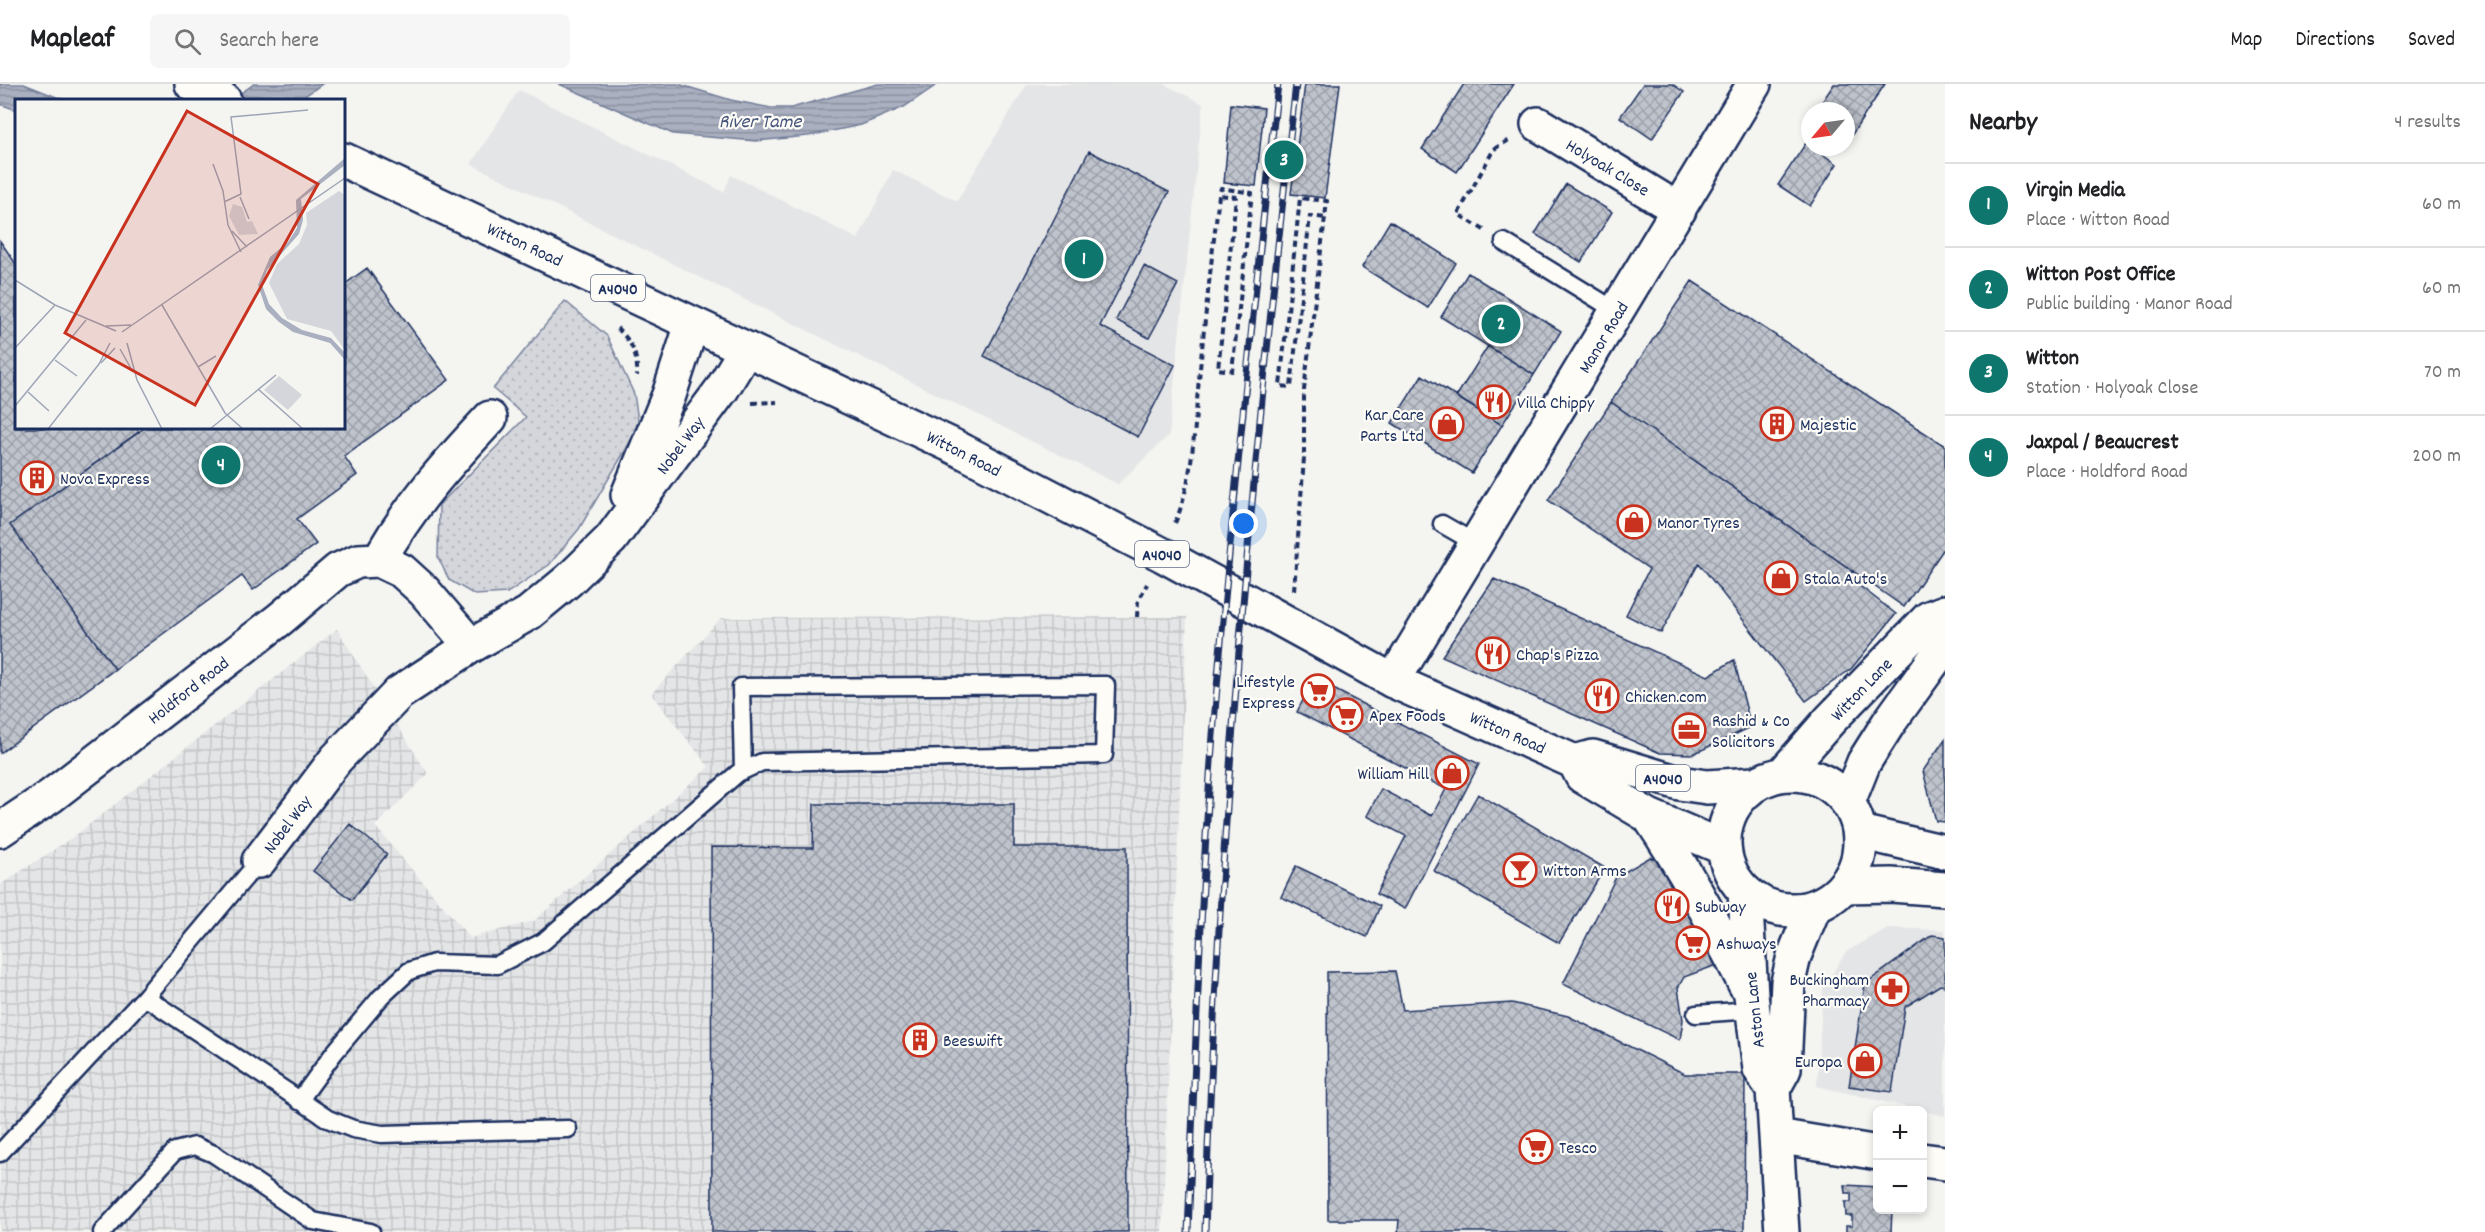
<!DOCTYPE html>
<meta charset="utf-8">
<style>
body{margin:0;font-family:Dekko,sans-serif;background:#f6f6f6;color:#202124}
.controls{position:absolute;right:18px;bottom:18px;display:grid;overflow:hidden;border-radius:9px;box-shadow:0 3px 9px #0003}
.controls button{width:54px;height:54px;display:grid;place-items:center;padding:0;border:0;border-bottom:2px solid #e0e0e0;background:#fff;color:#202124;font:30px sans-serif}
.compass{position:absolute;left:1801px;top:18px;width:54px;height:54px;border-radius:50%;background:#fff;box-shadow:0 3px 9px #0003;rotate:241deg}
.you{position:absolute;left:1244px;top:440px;width:21px;height:21px;margin:-15px;border:4px solid #fff;border-radius:50%;background:#1a73e8;box-shadow:0 0 0 9px #1a73e833}
.badge{display:grid;place-items:center;width:39px;height:39px;border-radius:50%;background:#0f766e;color:#fff;font-size:20px;font-weight:700}
.pin{position:absolute;translate:-50% -50%;border:3px solid #fff;box-shadow:0 2px 6px #0006}
.list{margin:0;padding:0;list-style:none}
h2{display:flex;justify-content:space-between;align-items:center;height:78px;margin:0;padding:0 24px;font-size:26px}
h2 small{font-size:20px;font-weight:400;color:#757577}
.list li{display:grid;grid-template-columns:39px 1fr auto;gap:18px;align-items:center;box-sizing:border-box;height:84px;padding:0 24px;border-top:2px solid #e0e0e0}
.list b{display:block;font-size:22px;white-space:nowrap}
.list p{margin:0;font-size:20px;white-space:nowrap;color:#757577}
.list em{font-size:20px;font-style:normal;color:#757577}
.icon{flex:none;width:33px;height:33px;fill:none;stroke:currentColor;stroke-width:2;stroke-linecap:round;stroke-linejoin:round}
.map{position:relative;flex:none;width:1945px;height:1148px;overflow:hidden}
header{display:flex;align-items:center;gap:36px;box-sizing:border-box;height:84px;padding:0 30px;background:#fff;border-bottom:2px solid #e0e0e0}
header strong{font-size:28px}
nav{display:flex;gap:33px;margin-inline-start:auto;font-size:21px}
.search{width:420px;height:54px;background:#f6f6f6;display:flex;align-items:center;gap:15px;box-sizing:border-box;padding:0 21px;border-radius:9px;color:#757577;font-size:22px}
main{display:flex}
aside{flex:1;background:#fff}
.map>svg:first-child{display:block}
.built{fill:#e4e5e6}
.industrial{fill:url(#industrial-grid)}
.green{fill:url(#green-dots);stroke:#78829c;stroke-width:1.5}
.water{fill:url(#water-rules);stroke:#717c98;stroke-width:1.5}
.building{fill:url(#building-cross-hatch);stroke:#1b2f5e;stroke-width:1.5}
.lines{fill:none;stroke-linecap:round;stroke-linejoin:round}
.service-casing{stroke:#1b2f5e;stroke-width:21}
.minor-casing{stroke:#1b2f5e;stroke-width:38}
.secondary-casing{stroke:#1b2f5e;stroke-width:38}
.primary-casing{stroke:#1b2f5e;stroke-width:38}
.path{stroke:#1b2f5e;stroke-width:4;stroke-dasharray:6 4.5;stroke-linecap:butt}
.service{stroke:#fdfcf7;stroke-width:16}
.minor{stroke:#fdfcf7;stroke-width:33}
.secondary{stroke:#fdfcf7;stroke-width:33}
.primary{stroke:#fdfcf7;stroke-width:33}
.rail-casing{stroke:#1b2f5e;stroke-width:7}
.rail{stroke:#fdfcf7;stroke-width:4.5;stroke-dasharray:14;stroke-linecap:butt}
.labels{text-anchor:middle;stroke-width:4.5;stroke-linejoin:round;paint-order:stroke}
.shield{fill:#fdfcf7;stroke:#5f6c8c;stroke-width:1.5}
.shield-label{font-size:16px;font-weight:bold;fill:#1b2f5e}
.street-label{font-size:18px;fill:#1b2f5e;stroke:#fdfcf7}
.poi-label{font-size:18px;fill:#1b2f5e;stroke:#fdfcf7;text-anchor:start}
.water-label{font-size:20px;font-style:italic;fill:#46567b;stroke:#fdfcf7}
.inset-road{fill:none;stroke:#9da5b6;stroke-width:1.5}
.view{fill:#c8321e;fill-opacity:0.15;stroke:#c8321e;stroke-width:3}
.inset-edge{fill:none;stroke:#1b2f5e;stroke-width:3}
</style>
<header>
<strong>Mapleaf</strong>
<div class="search"><svg class="icon" aria-label="search" viewBox="0 0 24 24"><circle cx="10" cy="10" r="6"/><path d="M15 15l6 6"/></svg>Search here</div>
<nav><a>Map</a><a>Directions</a><a>Saved</a></nav>
</header>
<main>
<div class="map">
<svg width="1945" height="1148" viewBox="0 0 1945 1148">
<defs>
<pattern id="industrial-grid" width="8" height="8" patternUnits="userSpaceOnUse" patternTransform="scale(1.5)"><rect width="8" height="8" fill="#e4e5e6"/><path d="M0 4h8M4 0v8" fill="none" stroke="#c3c5c8"/></pattern>
<pattern id="green-dots" width="8" height="8" patternUnits="userSpaceOnUse" patternTransform="scale(1.5)"><rect width="8" height="8" fill="#d4d6db"/><path d="M2 2h.1M6 6h.1" fill="none" stroke="#b5b8be" stroke-width="1.8" stroke-linecap="round"/></pattern>
<pattern id="water-rules" width="6" height="5" patternUnits="userSpaceOnUse" patternTransform="scale(1.5)"><rect width="6" height="5" fill="#aab0bf"/><path d="M0 2.5h6" fill="none" stroke="#8a909e"/></pattern>
<pattern id="building-cross-hatch" width="8" height="8" patternUnits="userSpaceOnUse" patternTransform="scale(1.5)"><rect width="8" height="8" fill="#bfc3cc"/><path d="M0 0l8 8M0 8l8-8" fill="none" stroke="#9a9fa9"/></pattern>
</defs>
<rect width="100%" height="100%" fill="#f4f4f1"/>
<filter id="ink" filterUnits="userSpaceOnUse"><feTurbulence type="fractalNoise" baseFrequency=".0167" numOctaves="2"/><feDisplacementMap in="SourceGraphic" scale="12" xChannelSelector="R" yChannelSelector="G"/><feConvolveMatrix kernelMatrix="1 2 1 2 8 2 1 2 1" color-interpolation-filters="sRGB"/></filter>
<g filter="url(#ink)">
<path class="built" d="M1027,0H1164L1203,20L1169,351L1118,400L471,80L519,6L724,108L731,91L858,155L893,86L957,117Z
M1888,844L1945,846V1032L1817,1002L1823,905L1846,868Z"/>
<path class="industrial" d="M1187,533L1162,1148H0V801L76,751L337,545L428,690L375,742L470,854L534,837L709,683L651,610L721,534Z"/>
<path class="green" d="M565,217L607,252L634,310L639,343L579,445L549,481L507,509L475,511L449,496L438,473L439,421L526,333L493,305Z"/>
<path class="water" d="M0,0H24L64,16H16V26L0,20Z
M254,0H322L299,16H231Z
M559,0H678L731,16L771,24H791L878,0H938L904,23L861,41L808,52L756,57L673,50Z"/>
<path class="building" d="M1305,0H1340L1325,114L1291,110Z
M1464,0H1514L1457,88L1422,65Z
M1643,0H1672L1684,8L1652,55L1620,33Z
M1834,0H1885L1847,58L1846,27H1816Z
M1231,20L1264,24L1256,102L1224,99Z
M1806,59L1837,80L1810,122L1778,101Z
M1089,67L1169,108L1100,242L1175,281L1138,353L984,272Z
M1566,100L1612,128L1581,178L1535,150Z
M1390,137L1456,179L1428,224L1362,183Z
M0,157L16,180V344H136L139,348L10,441L115,585L0,669Z
M1144,182L1178,200L1149,254L1116,236Z
M367,184L449,296L344,372L357,391L297,435L316,460L253,506L242,492L115,585L10,441L144,344H344V201Z
M1468,189L1561,247L1534,291L1441,233Z
M1692,197L1945,362V463L1904,523L1611,318Z
M1488,262L1534,291L1502,341L1456,313Z
M1422,291L1502,341L1472,389L1392,339Z
M1611,318L1853,487L1847,492L1896,530L1851,585L1806,617L1699,479L1661,549L1626,531L1649,485L1548,416Z
M1494,495L1708,592L1734,576L1751,643L1693,670L1660,669L1442,572Z
M1314,595L1479,680L1405,825L1376,810L1406,752L1367,732L1381,705L1432,732L1446,705L1297,628Z
M1945,655V738L1936,737L1923,687Z
M1478,710L1605,784L1559,859L1434,787Z
M814,720H1014V763H1127L1128,1148H712L711,763L813,764Z
M350,740L387,770L352,816L313,787Z
M1650,773L1671,784L1722,879L1684,893L1678,904L1683,936L1680,956L1563,900L1616,793Z
M1296,782L1380,822L1367,853L1281,813Z
M1932,851L1945,853V902L1940,901L1905,923L1892,1008L1849,1002L1865,900Z
M1395,887L1403,926L1512,919L1568,932L1685,990H1745L1744,1148H1398L1399,1136H1328L1327,888Z
M1845,1101L1878,1103V1126H1892L1891,1148H1846V1142H1852V1132H1846L1845,1118H1851V1109H1846Z"/>
<g class="lines">
<defs>
<path id="service" d="M1504,158L1618,228
M1442,440L1477,460
M145,913L328,1035L353,1045L382,1050L568,1045
M1696,930L1752,926
M299,1017L334,969L381,913L409,887L434,879L497,881L543,858L738,689L762,678L1104,671L1106,601L741,603L743,687
M0,1069L145,913L259,777
M102,1148L175,1067L195,1062L214,1070L313,1137L371,1148"/>
<path id="minor" d="M1538,40L1679,126
M628,411L669,311L692,240
M379,476C411,420 446,381 490,334
M1393,597L1754,0
M0,746L51,712L280,535L338,486L358,477L379,476L402,487L424,507L471,562
M259,777L336,675L399,609L471,562L529,529L569,496L611,455L722,305L746,265
M1777,1052L1878,1069
M1922,1076L1945,1079"/>
<path id="secondary" d="M1783,690L1830,636L1929,534L1945,528
M1848,718L1864,678L1888,640L1945,561
M1860,748L1945,768
M1844,802L1891,801L1945,805"/>
<path id="primary" d="M192,0L224,16
M344,76L951,361L1163,471L1393,597L1575,678L1582,692L1649,732L1724,764
M1575,678L1593,673L1679,699L1707,703L1754,700
M1724 758a68 68 0 1 1 136 0a68 68 0 1 1-136 0Z
M1649,732C1685,786 1716,842 1745,900
M1745,807L1751,911L1760,985L1773,1005L1782,1148
M1773,1005L1784,985L1788,898L1794,872L1814,823"/>
</defs>
<use href="#service" class="service-casing"/>
<use href="#minor" class="minor-casing"/>
<use href="#secondary" class="secondary-casing"/>
<use href="#primary" class="primary-casing"/>
<path class="path" d="M1484,146L1458,130L1494,65L1509,56
M617,244C632,258 638,271 637,292
M752,319L777,318
M1175,439C1194,394 1194,343 1199,295C1205,233 1212,172 1219,111L1221,104L1252,109L1232,287L1218,285L1236,113L1219,111
M1294,506L1304,374V306L1327,117L1300,114L1280,302L1291,303L1310,132L1325,134
M1137,533L1138,517L1147,500"/>
<use href="#service" class="service"/>
<use href="#minor" class="minor"/>
<use href="#secondary" class="secondary"/>
<use href="#primary" class="primary"/>
<defs>
<path id="rail" d="M1188,1148C1195,982 1200,816 1213,651C1231,433 1254,217 1278,0
M1205,1148C1217,764 1252,382 1296,0"/>
</defs>
<use href="#rail" class="rail-casing"/>
<use href="#rail" class="rail"/>
</g>
</g>
<defs>
<symbol id="restaurant-ring" viewBox="-11 -11 22 22"><circle r="9.5" fill="#fdfcf7" stroke="#c8321e" stroke-width="1.5"/><path d="M-5-6h1v4h1v-4h1v4h1v-4h1v5L-1.5 .5V6h-2V.5L-5-1ZM5-6V6H3V1.5H1.5Q1.5-4 5-6Z" fill="#c8321e"/></symbol>
<symbol id="shop-ring" viewBox="-11 -11 22 22"><circle r="9.5" fill="#fdfcf7" stroke="#c8321e" stroke-width="1.5"/><path d="M-5-2.5h2.3a2.7 3.5 0 0 1 5.4 0H5L5.5 6h-11ZM-1.5-2.5h3a1.5 2.3 0 0 0-3 0Z" fill="#c8321e"/></symbol>
<symbol id="building-ring" viewBox="-11 -11 22 22"><circle r="9.5" fill="#fdfcf7" stroke="#c8321e" stroke-width="1.5"/><path d="M-4-6H4V6H1V3H-1V6H-4ZM-2.5-4.3h1.7v1.8h-1.7ZM.8-4.3h1.7v1.8H.8ZM-2.5-1h1.7V.8h-1.7ZM.8-1h1.7V.8H.8Z" fill="#c8321e"/></symbol>
<symbol id="supermarket-ring" viewBox="-11 -11 22 22"><circle r="9.5" fill="#fdfcf7" stroke="#c8321e" stroke-width="1.5"/><path d="M-6-5.5h2.5l.6 2H6L4.5 2H-2.5L-4.4-4H-6ZM-1.5 3.2a1.3 1.3 0 1 0 .1 0ZM3 3.2a1.3 1.3 0 1 0 .1 0Z" fill="#c8321e"/></symbol>
<symbol id="office-ring" viewBox="-11 -11 22 22"><circle r="9.5" fill="#fdfcf7" stroke="#c8321e" stroke-width="1.5"/><path d="M-6-3h4V-5.5h4V-3h4V5H-6ZM-1-4.5V-3h2v-1.5ZM-6 0V1H6V0Z" fill="#c8321e"/></symbol>
<symbol id="bar-ring" viewBox="-11 -11 22 22"><circle r="9.5" fill="#fdfcf7" stroke="#c8321e" stroke-width="1.5"/><path d="M-6-5H6L.8 .8V4.5H3.5V6h-7V4.5H-.8V.8Z" fill="#c8321e"/></symbol>
<symbol id="pharmacy-ring" viewBox="-11 -11 22 22"><circle r="9.5" fill="#fdfcf7" stroke="#c8321e" stroke-width="1.5"/><path d="M-2-6h4v4h4v4h-4v4h-4v-4h-4v-4h4Z" fill="#c8321e"/></symbol>
</defs>
<g fill-rule="evenodd">
<use href="#restaurant-ring" x="1475" y="299" width="38" height="38"/>
<use href="#shop-ring" x="1428" y="321" width="38" height="38"/>
<use href="#building-ring" x="1758" y="321" width="38" height="38"/>
<use href="#building-ring" x="18" y="375" width="38" height="38"/>
<use href="#shop-ring" x="1615" y="419" width="38" height="38"/>
<use href="#shop-ring" x="1762" y="475" width="38" height="38"/>
<use href="#restaurant-ring" x="1474" y="551" width="38" height="38"/>
<use href="#supermarket-ring" x="1299" y="588" width="38" height="38"/>
<use href="#restaurant-ring" x="1583" y="593" width="38" height="38"/>
<use href="#supermarket-ring" x="1327" y="612" width="38" height="38"/>
<use href="#office-ring" x="1670" y="627" width="38" height="38"/>
<use href="#shop-ring" x="1433" y="670" width="38" height="38"/>
<use href="#bar-ring" x="1501" y="767" width="38" height="38"/>
<use href="#restaurant-ring" x="1653" y="803" width="38" height="38"/>
<use href="#supermarket-ring" x="1674" y="840" width="38" height="38"/>
<use href="#pharmacy-ring" x="1873" y="886" width="38" height="38"/>
<use href="#building-ring" x="901" y="937" width="38" height="38"/>
<use href="#shop-ring" x="1846" y="958" width="38" height="38"/>
<use href="#supermarket-ring" x="1517" y="1044" width="38" height="38"/>
</g>
<g class="labels">
<g class="shield">
<rect x="591" y="191" width="54" height="26" rx="4.5"/>
<rect x="1135" y="457" width="54" height="26" rx="4.5"/>
<rect x="1636" y="681" width="54" height="26" rx="4.5"/>
</g>
<g class="shield-label">
<text x="618" y="210">A4040</text>
<text x="1162" y="476">A4040</text>
<text x="1663" y="700">A4040</text>
</g>
<g class="street-label">
<text transform="translate(1608 83) rotate(31)" y="6">Holyoak Close</text>
<text transform="translate(525 160) rotate(25)" y="6">Witton Road</text>
<text transform="translate(1603 253) rotate(-59)" y="6">Manor Road</text>
<text transform="translate(680 361) rotate(-53)" y="6">Nobel Way</text>
<text transform="translate(964 369) rotate(27)" y="6">Witton Road</text>
<text transform="translate(1861 605) rotate(-46)" y="6">Witton Lane</text>
<text transform="translate(188 606) rotate(-38)" y="6">Holdford Road</text>
<text transform="translate(1508 648) rotate(24)" y="6">Witton Road</text>
<text transform="translate(287 740) rotate(-53)" y="6">Nobel Way</text>
<text transform="translate(1754 926) rotate(-96)" y="6">Aston Lane</text>
</g>
<g class="poi-label">
<text x="1517" y="324">Villa Chippy</text>
<text x="1424" y="336" text-anchor="end">Kar Care<tspan x="1424" dy="21">Parts Ltd</tspan></text>
<text x="1800" y="346">Majestic</text>
<text x="60" y="400">Nova Express</text>
<text x="1657" y="444">Manor Tyres</text>
<text x="1804" y="500">Stala Auto's</text>
<text x="1516" y="576">Chap's Pizza</text>
<text x="1295" y="603" text-anchor="end">Lifestyle<tspan x="1295" dy="21">Express</tspan></text>
<text x="1625" y="618">Chicken.com</text>
<text x="1369" y="637">Apex Foods</text>
<text x="1712" y="642">Rashid &amp; Co<tspan x="1712" dy="21">Solicitors</tspan></text>
<text x="1429" y="695" text-anchor="end">William Hill</text>
<text x="1543" y="792">Witton Arms</text>
<text x="1695" y="828">Subway</text>
<text x="1716" y="865">Ashways</text>
<text x="1869" y="901" text-anchor="end">Buckingham<tspan x="1869" dy="21">Pharmacy</tspan></text>
<text x="943" y="962">Beeswift</text>
<text x="1842" y="983" text-anchor="end">Europa</text>
<text x="1559" y="1069">Tesco</text>
</g>
<g class="water-label">
<text x="760" y="43">River Tame</text>
</g>
</g>
<g transform="translate(15 15)">
<rect width="330" height="330" fill="#f4f4f1"/>
<path d="M218,105L227,108L232,123L237,122L243,135L224,136L214,117ZM264,277L287,296L273,311L249,291Z" fill="#d4d6db"/>
<path d="M324,92L330,96V251L316,232L272,220L254,184L262,165L284,145L292,126L291,114Z" fill="#d4d6db"/>
<path d="M330,59V66L286,100L288,121L284,135L252,171L247,186L254,205L267,219L287,231L316,239L330,254V261L315,244L278,233L264,223L251,210L243,186L255,158L273,143L282,129L281,101Z" fill="#aab0bf"/>
<path class="inset-road" d="M198,65L208,92L213,126L226,153M225,98L234,120M209,103L226,95L216,18L293,11M217,132L232,148M0,181L40,206L101,232M147,206L210,314L228,330M91,227L116,226M107,233L330,79M112,244L122,281L147,330M0,249L40,206M105,250L118,273M40,261L62,277M86,264L100,249M183,268L201,257M243,290L288,330M13,293L34,312M0,307L71,221M33,330L84,265L95,244M195,330L261,276"/>
<path class="view" d="M172,12L303,85L180,306L50,234Z"/>
<rect width="330" height="330" class="inset-edge"/>
</g>
</svg>
<div class="controls">
<button>+</button>
<button>−</button>
</div>
<svg class="compass" viewBox="-18 -18 36 36"><path d="M0-13l5 13h-10z" fill="#e53935"/><path d="M0 13l5-13h-10z" fill="#757577"/></svg>
<div class="you"></div>
<div class="pin badge" style="left:1084px;top:175px">1</div>
<div class="pin badge" style="left:1501px;top:240px">2</div>
<div class="pin badge" style="left:1284px;top:76px">3</div>
<div class="pin badge" style="left:221px;top:381px">4</div>
</div>
<aside>
<h2>Nearby<small>4 results</small></h2>
<ul class="list">
<li><span class="badge">1</span><div><b>Virgin Media</b><p>Place · Witton Road</p></div><em>60 m</em></li>
<li><span class="badge">2</span><div><b>Witton Post Office</b><p>Public building · Manor Road</p></div><em>60 m</em></li>
<li><span class="badge">3</span><div><b>Witton</b><p>Station · Holyoak Close</p></div><em>70 m</em></li>
<li><span class="badge">4</span><div><b>Jaxpal / Beaucrest</b><p>Place · Holdford Road</p></div><em>200 m</em></li>
</ul>
</aside>
</main>
